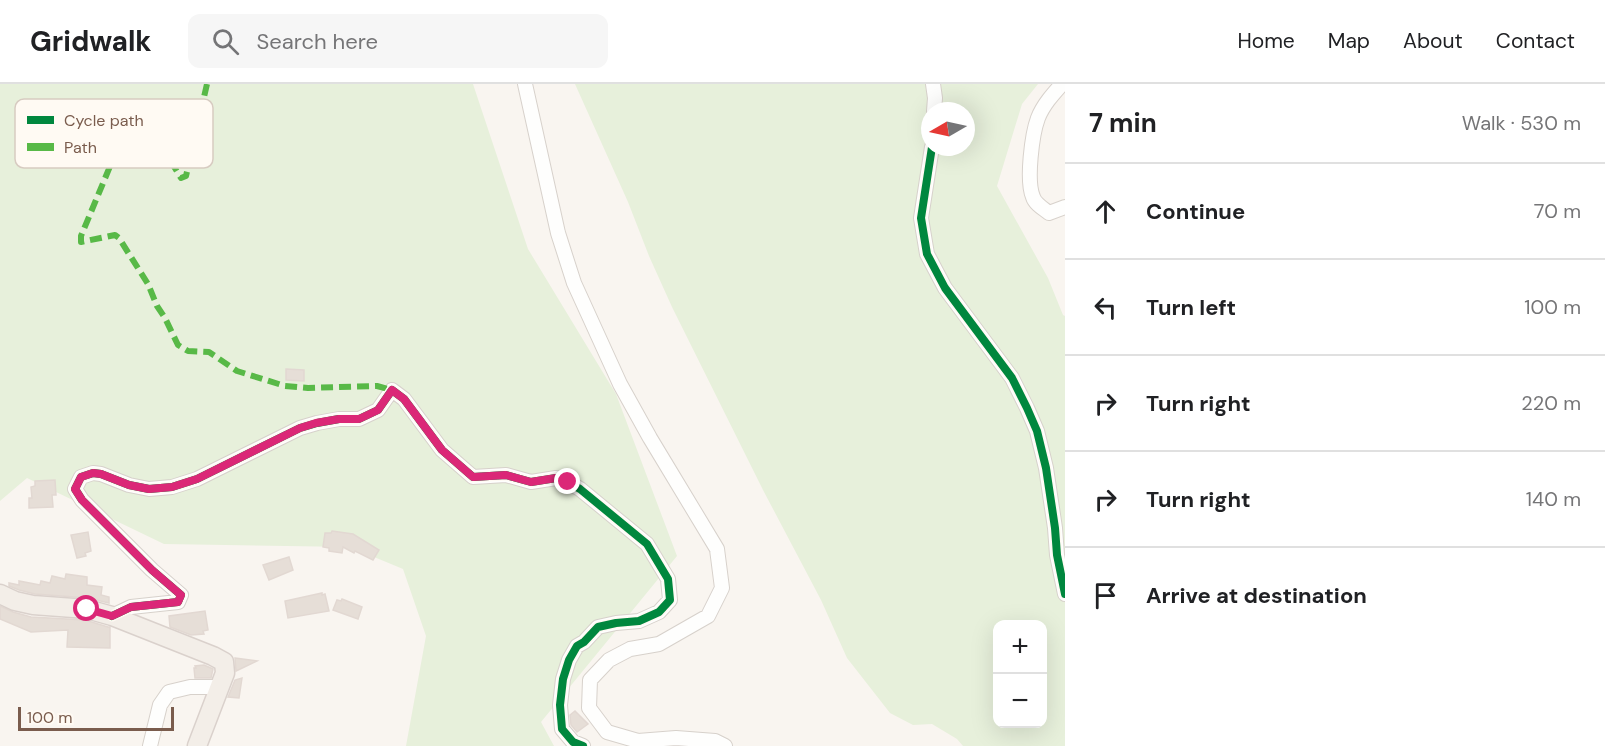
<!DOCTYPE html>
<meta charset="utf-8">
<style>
body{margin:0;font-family:"DM Sans",sans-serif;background:#f6f6f6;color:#202124}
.controls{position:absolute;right:18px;bottom:18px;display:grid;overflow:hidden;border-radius:12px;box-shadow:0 6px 24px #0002}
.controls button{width:54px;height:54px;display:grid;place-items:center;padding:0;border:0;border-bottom:2px solid #e0e0e0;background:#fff;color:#202124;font:30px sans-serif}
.compass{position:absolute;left:921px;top:18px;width:54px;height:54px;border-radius:50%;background:#fff;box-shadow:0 6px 24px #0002;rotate:261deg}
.scale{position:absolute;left:18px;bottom:15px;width:156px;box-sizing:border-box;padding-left:6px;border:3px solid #7a5c4d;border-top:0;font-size:16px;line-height:21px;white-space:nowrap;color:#7a5c4d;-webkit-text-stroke:4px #fffaf3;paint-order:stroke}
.stop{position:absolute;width:18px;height:18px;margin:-14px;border:4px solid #db2777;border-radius:50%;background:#fff}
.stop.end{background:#db2777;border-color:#fff;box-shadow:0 2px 6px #0008}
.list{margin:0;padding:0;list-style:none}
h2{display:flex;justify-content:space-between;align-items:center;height:78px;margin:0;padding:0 24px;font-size:26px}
h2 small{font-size:20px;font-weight:400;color:#757577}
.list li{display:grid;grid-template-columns:39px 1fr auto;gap:18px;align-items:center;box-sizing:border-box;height:96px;padding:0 24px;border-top:2px solid #e0e0e0}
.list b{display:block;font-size:22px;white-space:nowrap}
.list em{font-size:20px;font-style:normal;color:#757577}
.icon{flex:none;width:33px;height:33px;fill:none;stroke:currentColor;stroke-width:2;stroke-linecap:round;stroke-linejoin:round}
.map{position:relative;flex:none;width:1065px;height:662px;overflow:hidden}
header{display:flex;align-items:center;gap:36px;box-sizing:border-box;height:84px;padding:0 30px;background:#fff;border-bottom:2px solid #e0e0e0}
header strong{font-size:28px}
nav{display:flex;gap:33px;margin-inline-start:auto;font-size:21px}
.search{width:420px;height:54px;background:#f6f6f6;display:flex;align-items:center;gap:15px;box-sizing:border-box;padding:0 21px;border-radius:12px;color:#757577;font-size:22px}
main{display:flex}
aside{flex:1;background:#fff}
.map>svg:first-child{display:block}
.green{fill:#e7f0db;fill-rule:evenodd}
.building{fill:#e6ded7;stroke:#e2d8d2;stroke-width:1.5}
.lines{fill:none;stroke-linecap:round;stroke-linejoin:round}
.minor-casing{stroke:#d7d1cb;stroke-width:16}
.major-casing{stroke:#dad1cc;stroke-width:21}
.minor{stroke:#fefefd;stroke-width:14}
.major{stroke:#f3eee8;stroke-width:18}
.quiet{stroke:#58b947;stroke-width:6;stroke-dasharray:12 6;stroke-linecap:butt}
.cycleway-casing{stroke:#fffaf3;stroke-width:11}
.cycleway{stroke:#00873e;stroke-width:8}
.route{stroke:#db2777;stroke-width:8}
.key{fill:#fffaf3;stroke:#d7cbc1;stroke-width:1.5}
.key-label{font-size:16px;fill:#7a5c4d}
</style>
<header>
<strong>Gridwalk</strong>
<div class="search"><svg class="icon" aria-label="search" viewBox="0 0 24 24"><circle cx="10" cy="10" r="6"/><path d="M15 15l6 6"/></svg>Search here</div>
<nav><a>Home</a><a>Map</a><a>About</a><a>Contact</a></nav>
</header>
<main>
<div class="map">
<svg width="1065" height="662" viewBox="0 0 1065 662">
<rect width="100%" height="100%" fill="#f9f5f0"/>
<path class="green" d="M0,0H473L528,165L616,310L677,472L541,638L554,662H406L426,552L403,485L350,463L164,460L27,394L0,417Z
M575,0H1038L1022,20L997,102L1048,194L1063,231L1065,232V662H963L957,655L932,640L913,641L890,629L847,574L821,516L763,406L672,223L649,172L628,118ZM930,27H966V63H930ZM998,540H1042V640H998Z"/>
<path class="building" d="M286,285L304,286V297L286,296Z
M55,396L56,411H52L53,423L29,424V414H32L31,403L35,402V397Z
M332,447L353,450L379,466L373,476L355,467L354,469L343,463L342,469L329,467V464L323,463L325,449H331Z
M88,448L91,467L85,469L86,472L77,474L71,451Z
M289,473L293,486L269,496L263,481Z
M66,490L87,493V501L102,503L101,511L109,513V519L88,514L35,510L19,506L9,502V499L19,501V497L40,501L41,497L50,499L52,492L65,495Z
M322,509V511L325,510L329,527L288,534L285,517Z
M342,515L362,523L358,535L333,526L337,516L341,517Z
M0,522L13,528L31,533L85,536L108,543H110V564L67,563L68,546L31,548L0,535Z
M205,527L208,546L203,547L204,550L191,551L170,543L169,532Z
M235,574L257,577L236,587Z
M204,581L213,585L211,594H195L194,584H196L195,582Z
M242,594L239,614L228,613L235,596Z
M575,627L588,640L577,648L571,641L570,631Z"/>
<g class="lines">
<defs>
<path id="minor" d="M525,0L558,149L574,199L620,300L650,354L717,465L722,504L708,532L659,560L630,565L609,576L590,596L589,624L607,648L638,657L676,654L715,657L725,662
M933,0L935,14L934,27
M1062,0C1053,10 1043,21 1038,34C1032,50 1026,97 1033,113C1035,120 1044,125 1049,129L1065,123
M932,63L921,134L927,170L945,204L1012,294L1027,324L1037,347L1046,384L1055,444L1057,471L1065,510
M112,532L131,523L178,518L181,511L152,486L82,416L75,405L81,393L93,389L101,390L129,401L149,405L172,403L197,395L300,344L317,339L339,335H359L378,326L392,306L404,315L442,366L473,393L506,391L531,398L556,394L568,398L580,405L647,460L668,495L670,516L659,528L639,537L616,539L598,543L584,558L577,562L569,576L563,595L560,621L562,645L573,658L583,662
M150,662L160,621L169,608L190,603H220"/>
<path id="major" d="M0,510L15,517L33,521L87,525L112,532L213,572L224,578L225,589L197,662"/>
</defs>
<use href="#minor" class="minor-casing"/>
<use href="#major" class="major-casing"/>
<use href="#minor" class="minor"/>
<use href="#major" class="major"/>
<path class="quiet" d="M207,0L186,92L181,94L170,76L157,68L145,49L138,47L125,51L118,58L113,67L111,80L81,152V158L115,151L119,154L148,200L157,222L165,234L178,261L188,267L209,268L237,287L285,302L308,304L377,302L392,306"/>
<defs>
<path id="cycleway" d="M932,63L921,134L927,170L945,204L1012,294L1027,324L1037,347L1046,384L1055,444L1057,471L1065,510
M112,532L131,523L178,518L181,511L152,486L82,416L75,405L81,393L93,389L101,390L129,401L149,405L172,403L197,395L300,344L317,339L339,335H359L378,326L392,306L404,315L442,366L473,393L506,391L531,398L556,394L568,398L580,405L647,460L668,495L670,516L659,528L639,537L616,539L598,543L584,558L577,562L569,576L563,595L560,621L562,645L573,658L583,662"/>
</defs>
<use href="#cycleway" class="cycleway-casing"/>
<use href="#cycleway" class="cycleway"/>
</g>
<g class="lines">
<path class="route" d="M87,525L112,532L131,523L178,518L181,511L152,486L82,416L75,405L81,393L93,389L101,390L129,401L149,405L172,403L197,395L300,344L316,339L339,335H359L378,326L392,306L404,315L442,366L473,393L506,391L531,398L556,394L568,398"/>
</g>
<rect x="15" y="15" width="198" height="69" rx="9" class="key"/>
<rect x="27" y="32" width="27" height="8" fill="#00873e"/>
<rect x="27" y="59" width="27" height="8" fill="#58b947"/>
<g class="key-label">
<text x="64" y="42">Cycle path</text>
<text x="64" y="69">Path</text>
</g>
</svg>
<div class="controls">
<button>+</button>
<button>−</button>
</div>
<svg class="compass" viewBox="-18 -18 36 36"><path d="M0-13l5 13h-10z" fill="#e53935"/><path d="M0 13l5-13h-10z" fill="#757577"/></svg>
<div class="scale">100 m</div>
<div class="stop" style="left:87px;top:525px"></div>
<div class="stop end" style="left:568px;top:398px"></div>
</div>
<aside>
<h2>7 min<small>Walk · 530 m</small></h2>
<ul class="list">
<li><svg class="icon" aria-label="ahead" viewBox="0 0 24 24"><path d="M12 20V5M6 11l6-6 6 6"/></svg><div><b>Continue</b></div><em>70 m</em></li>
<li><svg class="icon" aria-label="left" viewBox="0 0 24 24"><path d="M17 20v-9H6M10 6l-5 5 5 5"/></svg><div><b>Turn left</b></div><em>100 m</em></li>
<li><svg class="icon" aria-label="right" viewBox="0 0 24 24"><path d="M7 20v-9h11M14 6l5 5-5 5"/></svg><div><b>Turn right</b></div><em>220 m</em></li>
<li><svg class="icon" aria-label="right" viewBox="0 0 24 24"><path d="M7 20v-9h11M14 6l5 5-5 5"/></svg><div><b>Turn right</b></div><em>140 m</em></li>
<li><svg class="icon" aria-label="arrive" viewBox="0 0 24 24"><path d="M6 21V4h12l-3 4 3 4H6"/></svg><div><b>Arrive at destination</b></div></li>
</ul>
</aside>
</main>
